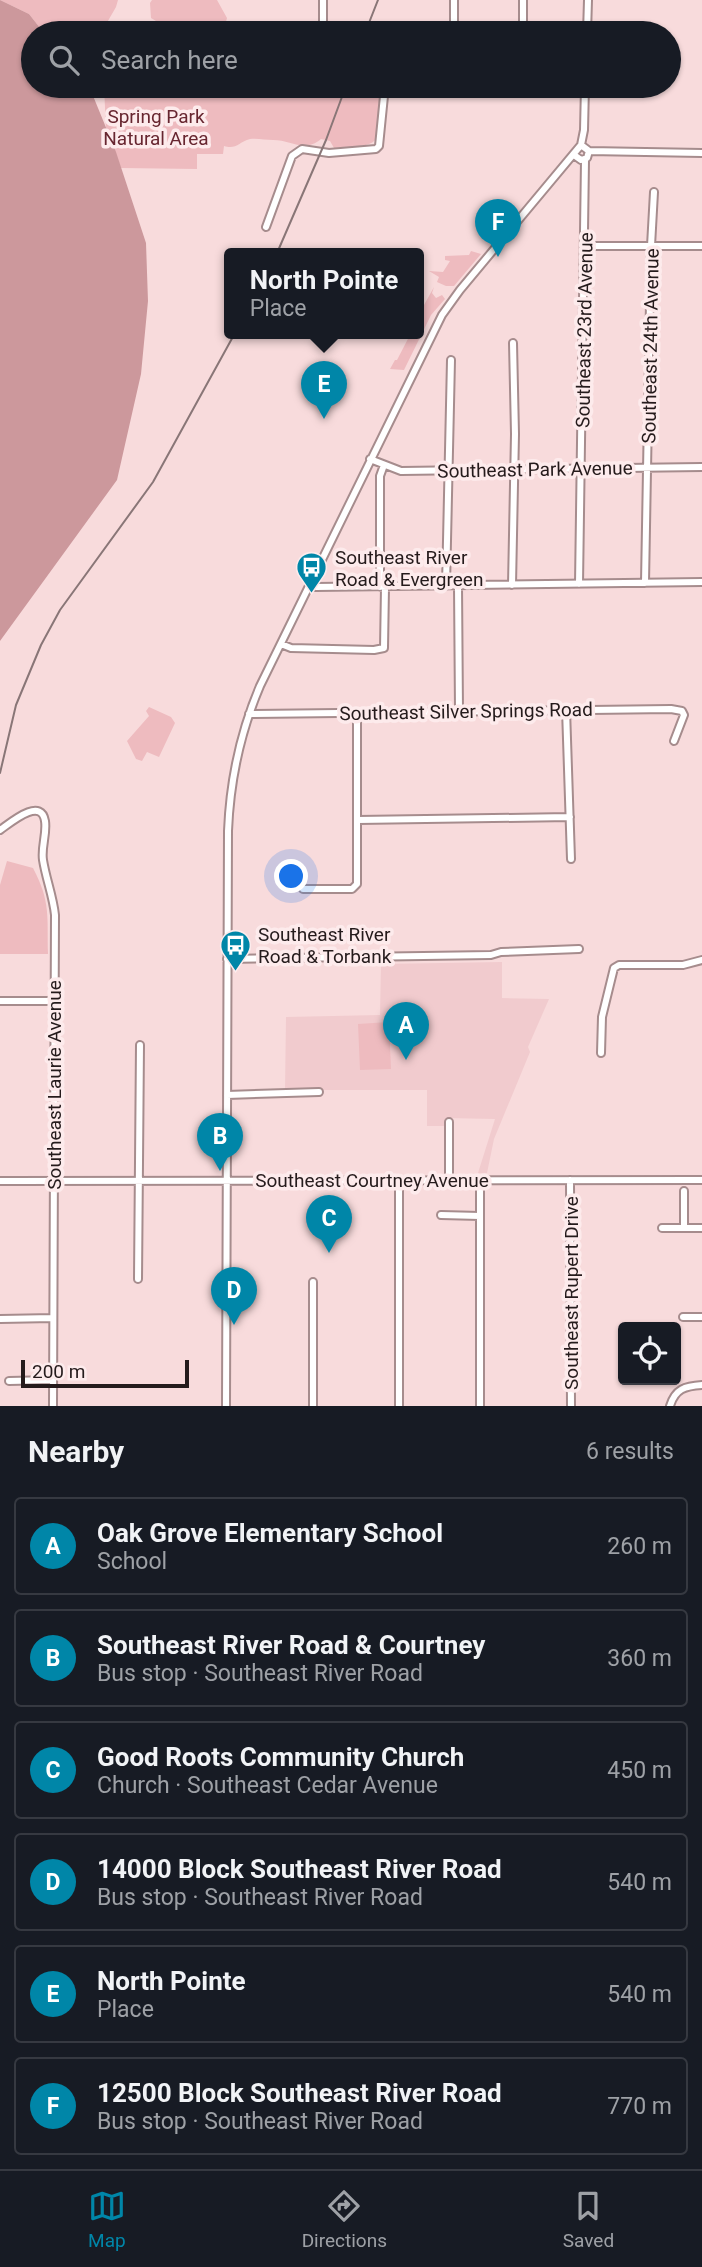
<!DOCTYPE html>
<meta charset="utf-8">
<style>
body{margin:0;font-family:Roboto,sans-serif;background:#20242c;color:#f1f3f6}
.controls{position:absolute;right:21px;bottom:21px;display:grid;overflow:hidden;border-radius:7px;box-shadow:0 2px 5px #0004}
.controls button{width:63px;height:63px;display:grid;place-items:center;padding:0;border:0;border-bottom:2px solid #363941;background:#171b24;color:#f1f3f6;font:35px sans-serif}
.scale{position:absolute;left:21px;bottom:18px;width:168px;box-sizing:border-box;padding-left:7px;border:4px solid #251b1c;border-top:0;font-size:19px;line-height:24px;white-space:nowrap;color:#251b1c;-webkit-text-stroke:5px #fdebec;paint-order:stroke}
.you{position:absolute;left:292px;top:877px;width:24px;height:24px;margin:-18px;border:5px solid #fff;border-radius:50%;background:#1a73e8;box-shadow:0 0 0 10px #1a73e833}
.badge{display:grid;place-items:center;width:46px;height:46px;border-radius:50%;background:#0086a8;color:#fff;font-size:23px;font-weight:700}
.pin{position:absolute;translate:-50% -58px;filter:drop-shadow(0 2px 4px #0008)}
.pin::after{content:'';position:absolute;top:37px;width:24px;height:21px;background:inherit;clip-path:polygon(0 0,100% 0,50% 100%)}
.popup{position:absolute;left:224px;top:248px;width:200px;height:91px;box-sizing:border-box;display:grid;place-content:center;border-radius:7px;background:#171b24;filter:drop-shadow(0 2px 5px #0005);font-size:23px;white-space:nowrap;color:#9ea1a6}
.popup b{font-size:26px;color:#f1f3f6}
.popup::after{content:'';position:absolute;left:50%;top:100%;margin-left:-14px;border:14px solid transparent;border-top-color:#171b24}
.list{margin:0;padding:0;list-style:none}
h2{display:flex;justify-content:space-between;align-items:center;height:91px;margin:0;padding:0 28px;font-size:30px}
h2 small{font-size:23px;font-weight:400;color:#9ea1a6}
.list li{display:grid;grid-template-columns:46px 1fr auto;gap:21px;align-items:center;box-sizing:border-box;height:98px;margin:0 14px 14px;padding:0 14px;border:2px solid #363941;border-radius:7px}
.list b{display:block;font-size:26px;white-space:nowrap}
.list p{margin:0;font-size:23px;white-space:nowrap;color:#9ea1a6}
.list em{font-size:23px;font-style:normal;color:#9ea1a6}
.icon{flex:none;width:38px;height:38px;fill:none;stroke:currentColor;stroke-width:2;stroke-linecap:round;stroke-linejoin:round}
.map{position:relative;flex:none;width:702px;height:1406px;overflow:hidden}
.search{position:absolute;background:#171b24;box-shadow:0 2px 5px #0004;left:21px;right:21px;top:21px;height:77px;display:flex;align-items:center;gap:18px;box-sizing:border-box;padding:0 24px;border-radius:38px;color:#9ea1a6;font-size:26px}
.sheet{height:763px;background:#171b24}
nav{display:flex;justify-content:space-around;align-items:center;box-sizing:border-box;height:98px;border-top:2px solid #363941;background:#171b24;font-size:19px;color:#9ea1a6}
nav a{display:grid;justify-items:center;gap:4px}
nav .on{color:#0086a8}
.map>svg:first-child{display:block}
.built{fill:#f1cbce}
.green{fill:#eebbbf}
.water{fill:#cc989c}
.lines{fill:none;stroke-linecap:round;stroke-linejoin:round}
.minor-casing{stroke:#a68c8d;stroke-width:10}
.minor{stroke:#fff;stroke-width:6}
.rail{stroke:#897677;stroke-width:2}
.labels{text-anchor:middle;stroke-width:7;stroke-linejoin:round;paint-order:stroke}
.park-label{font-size:19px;fill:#672630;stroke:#fdebec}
.street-label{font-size:19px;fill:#251b1c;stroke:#fdebec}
.poi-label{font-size:19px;fill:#251b1c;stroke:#fdebec;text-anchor:start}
</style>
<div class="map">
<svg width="702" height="1406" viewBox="0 0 702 1406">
<rect width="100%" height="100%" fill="#f8dbdc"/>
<path class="built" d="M502,962V998L549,999L528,1047L530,1052L494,1139L487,1173H478L495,1119L446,1118V1126H427V1090H285L286,1017L380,1015L381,964Z"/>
<path class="green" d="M0,0H118L116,7L101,33H44L29,14Z
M152,0H217L227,18L223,33H170L166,27L151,18L150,3Z
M104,86H379C379,102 388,138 369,144C358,148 345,147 334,148L330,141L321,139C305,153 291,140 273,140C266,140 257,138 250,139C239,142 236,150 224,146L223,154H197V169L121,168L106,129Z
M471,251L481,254L454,286H446L437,282L439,277L429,271L443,272L450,261L445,260V256L469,255Z
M434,287L432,293L436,298L442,295L445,299L431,315L404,370L390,369L395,360H397L411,333H418L419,314Z
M149,707L171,717L175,723L159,757L147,752L142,761L136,759L127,741L149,716L146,711Z
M7,861L33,868C51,902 47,917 48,954H0V885Z
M389,1022L391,1069L360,1070L358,1024Z"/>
<path class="water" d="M0,0L29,14L44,33H33V86H89L116,152L146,243L148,301L141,374L117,480L0,641Z"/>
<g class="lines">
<defs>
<path id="minor" d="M523,0V33
M323,33V0
M454,33V0
M587,33L588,0
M589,151L702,153
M574,155L581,160L587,158L589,151L581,145
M266,227L292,156L302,149L329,153L376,149L379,146L385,86
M585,246H702
M370,459L401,471L702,467
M645,583L651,246L654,192
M579,584L585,160
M310,585L316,587L702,582
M512,585L515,434L513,343
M446,586L451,360
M458,586L459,711
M380,587V476L384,465
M281,644L291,648L374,650L384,648L385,587
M566,709L571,859
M249,714L671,709L682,711L684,715L674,741
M358,820L570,817
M0,830C9,824 41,796 45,821C47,834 41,847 43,860C46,879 53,896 55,915L53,1406
M303,889H352L357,884V713
M227,959L491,955L501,952L579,949
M0,1001H55
M601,1053L602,1017L614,968L619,965H683L702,960
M227,1095L319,1092
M449,1180V1122
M570,1180L571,1406
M0,1181L702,1180
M441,1215L480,1216
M662,1228H702
M684,1228V1191
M138,1279L140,1045
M313,1282V1406
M683,1317H702
M0,1319L53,1318
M9,1381L53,1380
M226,1406L228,831C230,781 240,733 260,686L442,315L460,290L581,145L584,130L585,86
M399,1406V1180
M480,1406V1180
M670,1406C675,1389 685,1386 702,1385"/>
</defs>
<use href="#minor" class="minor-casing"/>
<use href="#minor" class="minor"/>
<path class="rail" d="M365,33L378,0
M277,253L326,140L346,86
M0,773L16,705L41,645L60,610L153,482L235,333"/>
</g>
<defs>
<symbol id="bus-pin" viewBox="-11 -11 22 30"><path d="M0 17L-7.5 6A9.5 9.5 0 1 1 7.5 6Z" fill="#0086a8" stroke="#fdebec"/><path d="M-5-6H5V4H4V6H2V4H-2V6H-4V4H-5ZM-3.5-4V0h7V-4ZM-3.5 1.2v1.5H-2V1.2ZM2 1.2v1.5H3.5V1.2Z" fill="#fff"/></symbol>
</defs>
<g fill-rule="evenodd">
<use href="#bus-pin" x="294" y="550" width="35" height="47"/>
<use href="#bus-pin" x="218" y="928" width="35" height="47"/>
</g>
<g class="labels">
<g class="park-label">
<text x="156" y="123">Spring Park<tspan x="156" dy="22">Natural Area</tspan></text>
</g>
<g class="street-label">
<text transform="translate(584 330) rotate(-89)" y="7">Southeast 23rd Avenue</text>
<text transform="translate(650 346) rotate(-89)" y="7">Southeast 24th Avenue</text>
<text transform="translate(535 469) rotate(-1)" y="7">Southeast Park Avenue</text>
<text transform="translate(466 711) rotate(-1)" y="7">Southeast Silver Springs Road</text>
<text transform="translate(54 1085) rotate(-90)" y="7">Southeast Laurie Avenue</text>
<text x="372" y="1187">Southeast Courtney Avenue</text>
<text transform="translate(571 1293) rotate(-90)" y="7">Southeast Rupert Drive</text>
</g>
<g class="poi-label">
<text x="335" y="564">Southeast River<tspan x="335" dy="22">Road &amp; Evergreen</tspan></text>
<text x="258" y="941">Southeast River<tspan x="258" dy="22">Road &amp; Torbank</tspan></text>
</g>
</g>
</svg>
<div class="controls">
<button><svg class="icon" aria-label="locate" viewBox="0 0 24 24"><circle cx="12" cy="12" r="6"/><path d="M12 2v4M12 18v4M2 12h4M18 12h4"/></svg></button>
</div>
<div class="scale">200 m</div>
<div class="you"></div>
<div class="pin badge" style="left:406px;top:1060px">A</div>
<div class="pin badge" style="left:220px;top:1171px">B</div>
<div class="pin badge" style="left:329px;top:1253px">C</div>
<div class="pin badge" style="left:234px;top:1325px">D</div>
<div class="pin badge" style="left:324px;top:419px">E</div>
<div class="popup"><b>North Pointe</b>Place</div>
<div class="pin badge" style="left:498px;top:257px">F</div>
<div class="search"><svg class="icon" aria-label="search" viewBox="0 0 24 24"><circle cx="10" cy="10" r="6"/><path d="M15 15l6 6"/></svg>Search here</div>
</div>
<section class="sheet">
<h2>Nearby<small>6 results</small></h2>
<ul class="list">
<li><span class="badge">A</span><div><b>Oak Grove Elementary School</b><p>School</p></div><em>260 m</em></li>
<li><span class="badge">B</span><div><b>Southeast River Road &amp; Courtney</b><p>Bus stop · Southeast River Road</p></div><em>360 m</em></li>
<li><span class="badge">C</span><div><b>Good Roots Community Church</b><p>Church · Southeast Cedar Avenue</p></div><em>450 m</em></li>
<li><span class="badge">D</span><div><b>14000 Block Southeast River Road</b><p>Bus stop · Southeast River Road</p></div><em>540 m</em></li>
<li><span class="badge">E</span><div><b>North Pointe</b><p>Place</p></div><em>540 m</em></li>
<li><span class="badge">F</span><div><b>12500 Block Southeast River Road</b><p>Bus stop · Southeast River Road</p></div><em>770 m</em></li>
</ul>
</section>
<nav>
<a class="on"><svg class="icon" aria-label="map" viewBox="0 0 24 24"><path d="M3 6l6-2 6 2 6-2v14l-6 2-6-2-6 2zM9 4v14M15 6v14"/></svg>Map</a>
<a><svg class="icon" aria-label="directions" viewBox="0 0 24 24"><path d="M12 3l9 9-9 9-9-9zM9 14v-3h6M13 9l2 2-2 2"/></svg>Directions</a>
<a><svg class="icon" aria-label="saved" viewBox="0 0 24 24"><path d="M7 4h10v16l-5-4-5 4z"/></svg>Saved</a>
</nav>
